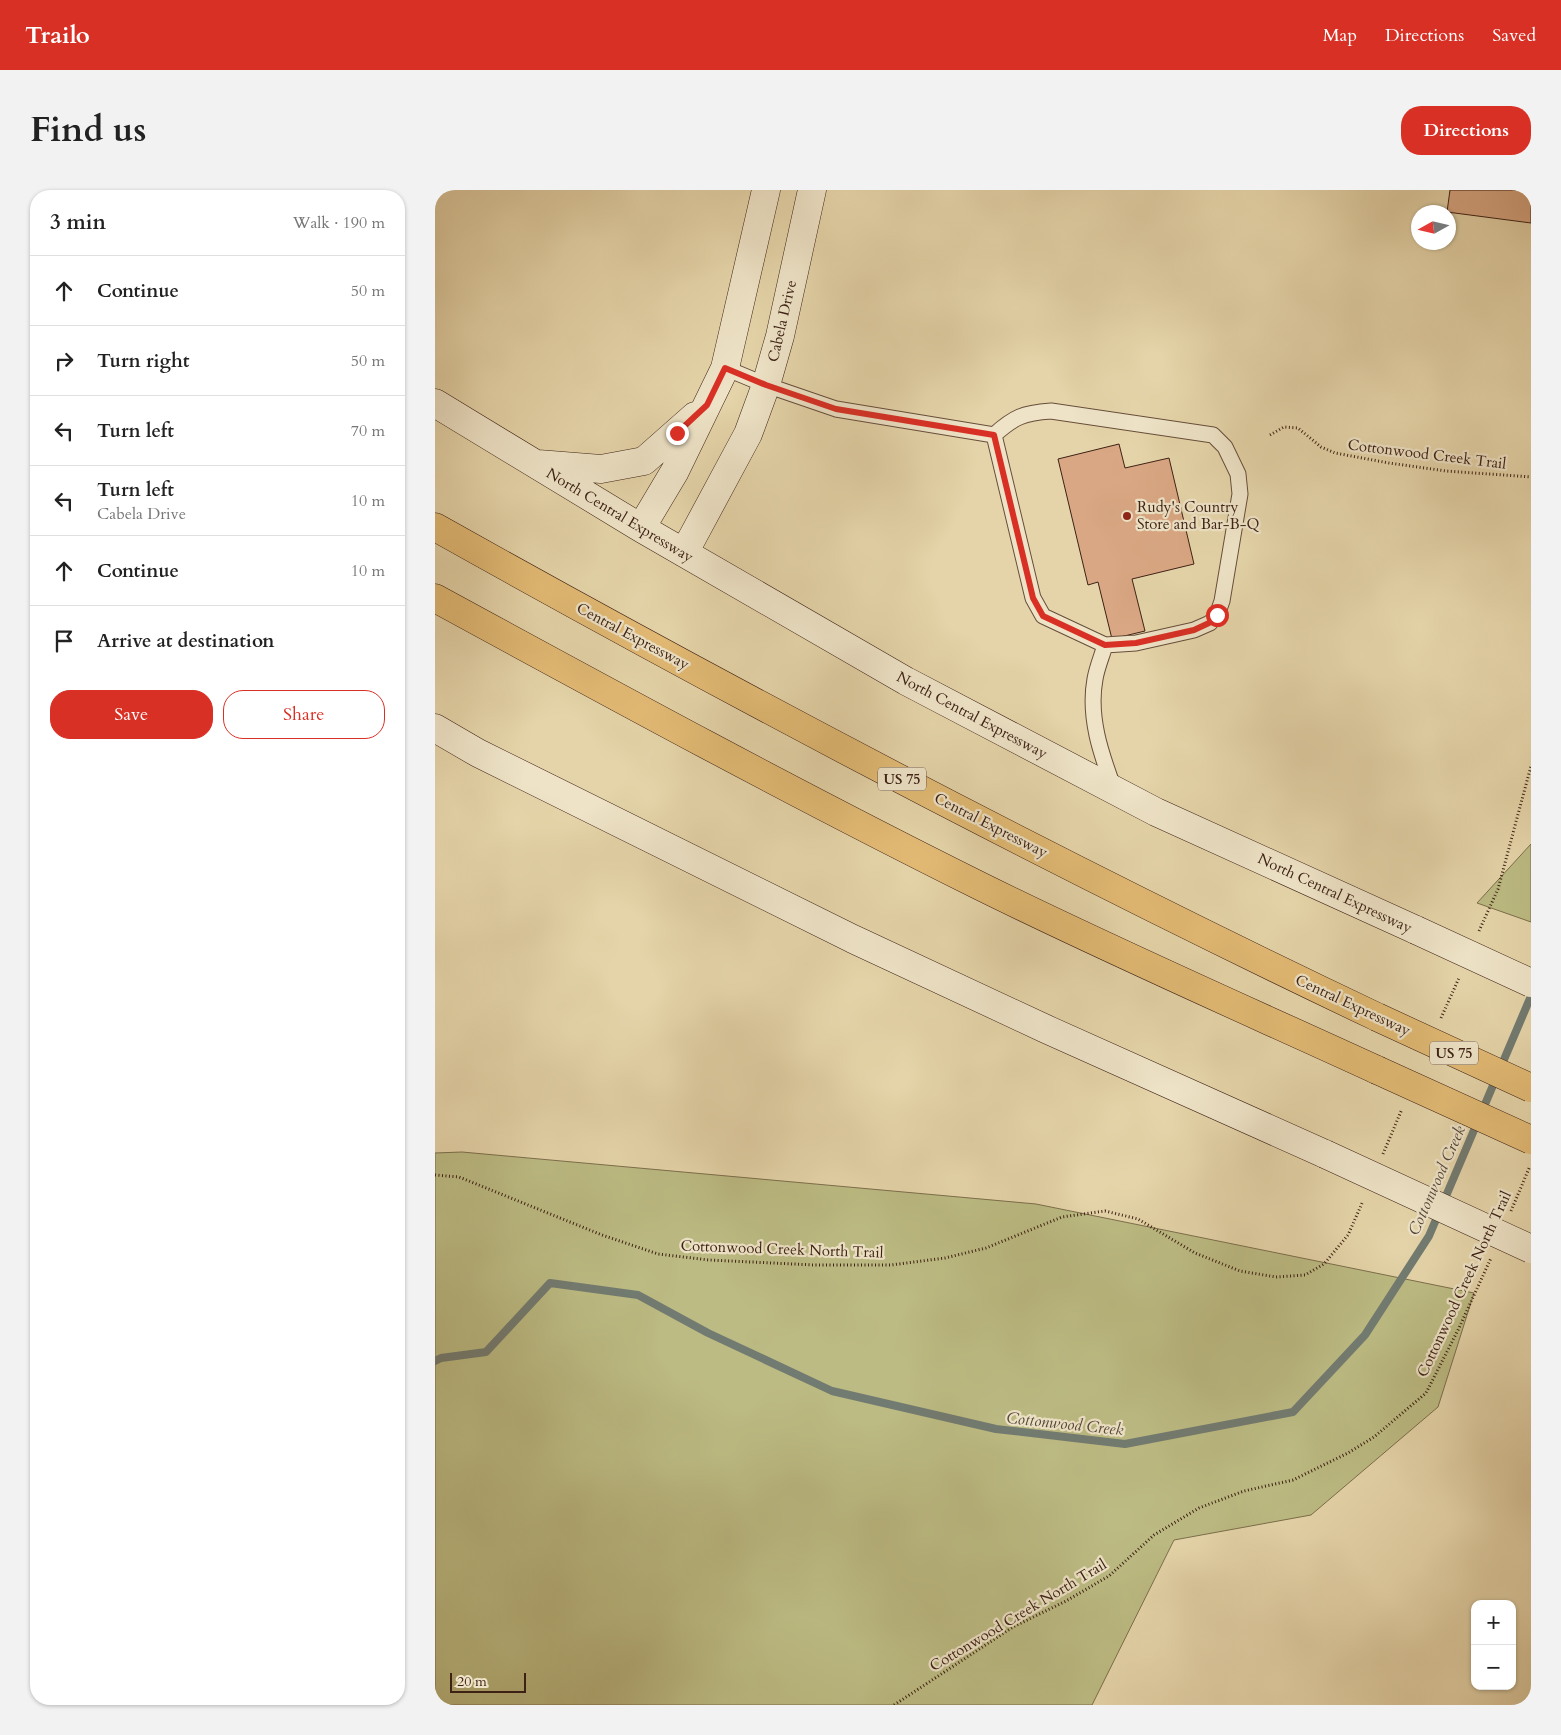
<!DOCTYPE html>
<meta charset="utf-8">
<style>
body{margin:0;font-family:Cardo,serif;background:#f2f2f2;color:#222}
.controls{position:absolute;right:15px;bottom:15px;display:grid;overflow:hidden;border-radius:10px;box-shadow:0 1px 4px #0004}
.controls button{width:45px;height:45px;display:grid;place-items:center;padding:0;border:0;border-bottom:1px solid #e0e0e0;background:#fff;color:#222;font:25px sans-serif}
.compass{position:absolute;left:976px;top:15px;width:45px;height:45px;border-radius:50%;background:#fff;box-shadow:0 1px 4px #0004;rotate:262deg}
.scale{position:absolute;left:15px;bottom:12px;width:76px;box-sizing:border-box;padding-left:5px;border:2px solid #3d2115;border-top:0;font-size:14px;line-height:18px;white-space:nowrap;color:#3d2115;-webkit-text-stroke:4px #eee3c7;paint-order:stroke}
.stop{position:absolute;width:15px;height:15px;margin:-11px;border:4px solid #d93025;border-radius:50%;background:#fff}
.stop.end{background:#d93025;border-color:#fff;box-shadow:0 1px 5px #0008}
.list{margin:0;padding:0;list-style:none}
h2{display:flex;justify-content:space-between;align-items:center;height:65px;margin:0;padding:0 20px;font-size:21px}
h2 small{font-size:16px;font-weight:400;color:#767676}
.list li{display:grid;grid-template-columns:32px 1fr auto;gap:15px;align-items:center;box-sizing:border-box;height:70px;padding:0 20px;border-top:1px solid #e0e0e0}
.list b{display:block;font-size:19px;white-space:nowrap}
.list p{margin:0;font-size:16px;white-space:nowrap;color:#767676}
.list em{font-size:16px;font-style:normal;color:#767676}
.actions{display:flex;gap:10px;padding:15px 20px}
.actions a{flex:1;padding:11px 0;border:1px solid #d93025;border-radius:20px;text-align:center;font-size:18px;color:#d93025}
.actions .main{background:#d93025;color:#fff}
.icon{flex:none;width:28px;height:28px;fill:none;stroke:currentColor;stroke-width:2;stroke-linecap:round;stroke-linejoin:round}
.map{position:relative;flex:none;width:1096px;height:1515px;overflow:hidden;border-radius:20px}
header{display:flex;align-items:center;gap:30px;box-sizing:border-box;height:70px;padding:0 25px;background:#d93025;color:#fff}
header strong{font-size:24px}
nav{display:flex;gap:28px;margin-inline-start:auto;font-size:18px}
.intro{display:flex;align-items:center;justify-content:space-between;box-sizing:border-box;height:120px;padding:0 30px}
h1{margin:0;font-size:35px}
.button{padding:12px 22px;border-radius:20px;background:#d93025;color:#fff;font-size:18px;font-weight:700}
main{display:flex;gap:30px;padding:0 30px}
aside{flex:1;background:#fff;border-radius:20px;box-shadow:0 1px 4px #0004}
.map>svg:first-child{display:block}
.green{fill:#bcbb83;stroke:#7c6e4c}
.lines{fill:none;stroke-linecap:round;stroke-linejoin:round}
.stream{stroke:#727b71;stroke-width:8}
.building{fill:#d9a783;stroke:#3d2115}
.lane-casing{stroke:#674e3a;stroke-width:17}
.secondary-casing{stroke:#3d2115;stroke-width:29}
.highway-casing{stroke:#3d2115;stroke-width:29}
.path{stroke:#3d2115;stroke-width:3;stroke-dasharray:1 2.5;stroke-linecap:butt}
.lane{stroke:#eee3c7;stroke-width:15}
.secondary{stroke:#eee3c7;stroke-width:28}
.highway{stroke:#e2ba74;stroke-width:28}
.secondary-bridge-casing{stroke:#3d2115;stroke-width:29;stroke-linecap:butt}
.highway-bridge-casing{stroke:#3d2115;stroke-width:29;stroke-linecap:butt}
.secondary-bridge{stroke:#eee3c7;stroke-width:28}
.highway-bridge{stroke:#e2ba74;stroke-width:28}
.route{stroke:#d93025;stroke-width:6}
.poi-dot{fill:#8f2418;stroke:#eee3c7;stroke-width:2}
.labels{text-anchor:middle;stroke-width:4.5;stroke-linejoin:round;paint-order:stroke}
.shield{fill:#eee3c7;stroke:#725b4a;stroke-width:1}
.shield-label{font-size:14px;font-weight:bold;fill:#3d2115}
.street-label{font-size:15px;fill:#3d2115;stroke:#eee3c7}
.poi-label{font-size:15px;fill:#3d2115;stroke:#eee3c7;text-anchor:start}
.water-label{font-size:16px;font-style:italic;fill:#53463b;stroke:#eee3c7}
</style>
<header>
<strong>Trailo</strong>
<nav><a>Map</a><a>Directions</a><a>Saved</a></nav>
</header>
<div class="intro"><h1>Find us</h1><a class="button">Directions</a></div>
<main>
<aside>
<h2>3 min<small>Walk · 190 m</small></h2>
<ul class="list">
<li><svg class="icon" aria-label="ahead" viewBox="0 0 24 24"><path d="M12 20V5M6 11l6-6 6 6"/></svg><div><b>Continue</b></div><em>50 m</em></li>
<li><svg class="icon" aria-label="right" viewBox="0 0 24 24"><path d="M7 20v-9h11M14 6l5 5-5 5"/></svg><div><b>Turn right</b></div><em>50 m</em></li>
<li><svg class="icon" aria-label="left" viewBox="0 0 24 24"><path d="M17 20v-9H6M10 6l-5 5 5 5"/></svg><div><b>Turn left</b></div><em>70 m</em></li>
<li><svg class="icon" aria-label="left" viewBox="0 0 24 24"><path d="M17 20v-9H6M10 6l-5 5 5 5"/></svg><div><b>Turn left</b><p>Cabela Drive</p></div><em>10 m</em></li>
<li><svg class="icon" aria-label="ahead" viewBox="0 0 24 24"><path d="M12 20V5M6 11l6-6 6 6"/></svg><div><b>Continue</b></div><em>10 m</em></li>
<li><svg class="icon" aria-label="arrive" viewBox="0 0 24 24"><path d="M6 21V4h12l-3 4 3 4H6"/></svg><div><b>Arrive at destination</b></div></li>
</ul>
<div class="actions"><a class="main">Save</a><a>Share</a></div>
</aside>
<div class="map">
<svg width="1096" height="1515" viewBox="0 0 1096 1515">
<rect width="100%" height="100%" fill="#e5d4a9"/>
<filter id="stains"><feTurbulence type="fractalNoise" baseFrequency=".004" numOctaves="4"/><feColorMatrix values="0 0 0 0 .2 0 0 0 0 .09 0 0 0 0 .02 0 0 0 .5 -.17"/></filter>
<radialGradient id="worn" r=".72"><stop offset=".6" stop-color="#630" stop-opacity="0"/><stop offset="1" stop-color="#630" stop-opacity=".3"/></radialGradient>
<path class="green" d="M1096,654V732L1042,713Z
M27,962L601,1014L1039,1103L1003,1217L876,1325L739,1350L657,1515H0V963Z"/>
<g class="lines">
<path class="stream" d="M0,1171L6,1168L51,1162L115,1093L203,1105L273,1143L397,1201L561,1239L690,1254L858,1222L930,1145L994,1046L1096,806"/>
</g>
<path class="building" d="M1015,0H1096V33L1012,22Z
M684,254L690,278L734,268L759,374L697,389L710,441L677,449L663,392L653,395L623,269Z"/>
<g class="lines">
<defs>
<path id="lane" d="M290,178L331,195L401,219L559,245C579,227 588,223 616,221L778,245L790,257L803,284L805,304L787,411L782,425L775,433L759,440L701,453L670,455L608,426L598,408L559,245
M670,455C667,466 662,477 660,489C653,527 666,564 679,599"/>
<path id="secondary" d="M0,213L206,338L471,491L721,622L981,740
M103,274L166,279L209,271L260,226
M206,338L240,281L290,178L331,0
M249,363L313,244L331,195L345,146L377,0
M0,538L43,563L418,749L611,839L890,964"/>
<path id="highway" d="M0,337C309,510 622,675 942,827
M0,408C180,506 360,604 543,695C674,760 809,819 942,880"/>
</defs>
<use href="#lane" class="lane-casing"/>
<use href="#secondary" class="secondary-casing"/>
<use href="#highway" class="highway-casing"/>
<path class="path" d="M835,245L849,237L863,238L886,257L900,263L954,273L1011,281L1096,287
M1044,741L1063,699L1096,576
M1006,828L1024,788
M948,964L967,919
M0,985L24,987L167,1045L223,1064L274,1070L379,1075H456L510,1068L551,1058L627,1027L670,1021L703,1029L760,1063L805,1081L841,1087L870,1085L889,1074L913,1045L928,1011
M1076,1021L1095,976
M459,1515L578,1437L631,1411L674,1386L719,1345L764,1318L809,1301L858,1290L913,1263L939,1247L991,1203L1024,1138L1056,1068"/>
<use href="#lane" class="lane"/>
<use href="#secondary" class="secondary"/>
<use href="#highway" class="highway"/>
<defs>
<path id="secondary-bridge" d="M981,740L1096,793
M890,964L1096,1059"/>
<path id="highway-bridge" d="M942,827L1096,898
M942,880L1096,950"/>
</defs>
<use href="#secondary-bridge" class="secondary-bridge-casing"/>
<use href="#highway-bridge" class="highway-bridge-casing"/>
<use href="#secondary-bridge" class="secondary-bridge"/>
<use href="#highway-bridge" class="highway-bridge"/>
</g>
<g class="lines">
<path class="route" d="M242,243L272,215L290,178L331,195L401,219L559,245L598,408L608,426L670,455L701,453L759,440L774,433L782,425"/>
</g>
<circle class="poi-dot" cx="692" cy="326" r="5"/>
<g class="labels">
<g class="shield">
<rect x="443" y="577.5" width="48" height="23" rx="4"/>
<rect x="995" y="851.5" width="48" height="23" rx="4"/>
</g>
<g class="shield-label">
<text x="467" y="594">US 75</text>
<text x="1019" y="868">US 75</text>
</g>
<g class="street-label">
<text transform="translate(347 131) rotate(-77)" y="5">Cabela Drive</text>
<text transform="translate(992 264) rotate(7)" y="5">Cottonwood Creek Trail</text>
<text transform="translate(185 325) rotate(31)" y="5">North Central Expressway</text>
<text transform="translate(198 446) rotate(28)" y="5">Central Expressway</text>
<text transform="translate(537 525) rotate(28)" y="5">North Central Expressway</text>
<text transform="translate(556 635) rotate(27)" y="5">Central Expressway</text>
<text transform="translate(900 703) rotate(25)" y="5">North Central Expressway</text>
<text transform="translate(918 815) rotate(25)" y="5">Central Expressway</text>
<text transform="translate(347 1059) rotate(2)" y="5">Cottonwood Creek North Trail</text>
<text transform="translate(1029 1094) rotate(-65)" y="5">Cottonwood Creek North Trail</text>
<text transform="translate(583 1425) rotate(-31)" y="5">Cottonwood Creek North Trail</text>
</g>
<g class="poi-label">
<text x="702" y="322">Rudy's Country<tspan x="702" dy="17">Store and Bar-B-Q</tspan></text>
</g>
<g class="water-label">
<text transform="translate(1001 990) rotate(-66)" y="6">Cottonwood Creek</text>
<text transform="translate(630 1233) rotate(6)" y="6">Cottonwood Creek</text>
</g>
</g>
<rect width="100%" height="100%" filter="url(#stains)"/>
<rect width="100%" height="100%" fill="url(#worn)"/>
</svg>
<div class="controls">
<button>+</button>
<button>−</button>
</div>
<svg class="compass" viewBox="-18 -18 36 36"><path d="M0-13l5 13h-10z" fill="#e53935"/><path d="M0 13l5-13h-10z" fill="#767676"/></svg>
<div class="scale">20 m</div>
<div class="stop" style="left:782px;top:425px"></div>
<div class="stop end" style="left:242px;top:243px"></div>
</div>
</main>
